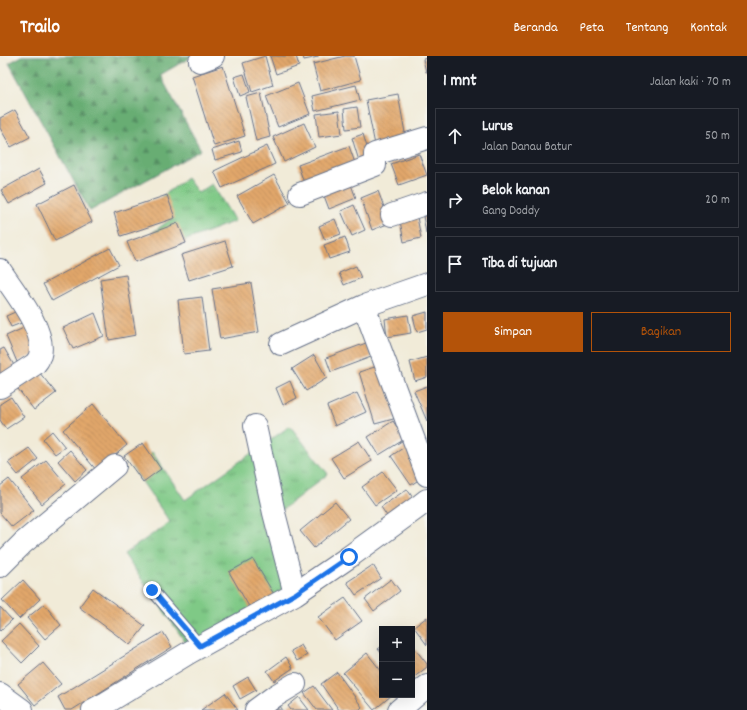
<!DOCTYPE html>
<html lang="id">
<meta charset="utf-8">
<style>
body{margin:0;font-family:Dekko,sans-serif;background:#242831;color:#f1f3f6}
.controls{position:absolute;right:12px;bottom:12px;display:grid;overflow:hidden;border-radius:0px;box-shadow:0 4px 16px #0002}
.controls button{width:36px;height:36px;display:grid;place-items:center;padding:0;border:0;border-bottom:1px solid #363941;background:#171b24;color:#f1f3f6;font:20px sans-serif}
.stop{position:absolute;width:12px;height:12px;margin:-9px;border:3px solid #1a73e8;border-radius:50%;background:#fff}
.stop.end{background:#1a73e8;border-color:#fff;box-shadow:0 1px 4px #0008}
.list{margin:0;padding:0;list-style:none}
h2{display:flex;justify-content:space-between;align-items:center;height:52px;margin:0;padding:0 16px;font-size:17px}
h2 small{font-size:13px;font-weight:400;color:#9ea1a6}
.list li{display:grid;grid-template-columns:26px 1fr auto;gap:12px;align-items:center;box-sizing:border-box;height:56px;margin:0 8px 8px;padding:0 8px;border:1px solid #363941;border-radius:0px}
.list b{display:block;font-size:15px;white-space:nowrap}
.list p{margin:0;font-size:13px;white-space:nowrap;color:#9ea1a6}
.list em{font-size:13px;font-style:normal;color:#9ea1a6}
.actions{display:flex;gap:8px;padding:12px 16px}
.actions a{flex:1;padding:9px 0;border:1px solid #b45309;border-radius:0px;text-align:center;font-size:14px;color:#b45309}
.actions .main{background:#b45309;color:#fff}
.icon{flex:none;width:22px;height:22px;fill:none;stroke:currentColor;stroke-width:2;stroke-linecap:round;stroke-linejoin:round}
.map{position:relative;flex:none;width:427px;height:654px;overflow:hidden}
header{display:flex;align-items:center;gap:24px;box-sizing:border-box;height:56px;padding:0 20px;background:#b45309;color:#fff}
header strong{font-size:19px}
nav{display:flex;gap:22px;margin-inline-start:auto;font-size:14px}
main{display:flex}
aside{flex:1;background:#171b24}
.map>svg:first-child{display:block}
.grass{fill:url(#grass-tufts);stroke:#4d7c72}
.forest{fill:url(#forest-firs);stroke:#416e68}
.building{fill:url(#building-back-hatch)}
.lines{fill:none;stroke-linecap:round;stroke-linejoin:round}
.service-casing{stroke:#667189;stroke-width:13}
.minor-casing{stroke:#667189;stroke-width:24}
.service{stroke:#fff;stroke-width:11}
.minor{stroke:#fff;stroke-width:22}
.route{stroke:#1a73e8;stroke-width:5}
</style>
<header>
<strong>Trailo</strong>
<nav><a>Beranda</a><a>Peta</a><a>Tentang</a><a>Kontak</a></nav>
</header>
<main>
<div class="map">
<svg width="427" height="654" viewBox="0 0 427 654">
<defs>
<pattern id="grass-tufts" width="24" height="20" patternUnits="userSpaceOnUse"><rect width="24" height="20" fill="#7fc986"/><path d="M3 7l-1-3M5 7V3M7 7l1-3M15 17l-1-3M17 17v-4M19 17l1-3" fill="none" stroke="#67a471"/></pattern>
<pattern id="forest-firs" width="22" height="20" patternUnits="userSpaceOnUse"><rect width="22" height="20" fill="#67ad73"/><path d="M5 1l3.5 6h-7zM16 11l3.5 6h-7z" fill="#548d62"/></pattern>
<pattern id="building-back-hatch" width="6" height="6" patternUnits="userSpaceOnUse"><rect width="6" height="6" fill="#e2a76b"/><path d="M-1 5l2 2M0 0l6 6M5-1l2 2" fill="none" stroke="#b6885b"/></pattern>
</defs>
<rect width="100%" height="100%" fill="#f6f6f2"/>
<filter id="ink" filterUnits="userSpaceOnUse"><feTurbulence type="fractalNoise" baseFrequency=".025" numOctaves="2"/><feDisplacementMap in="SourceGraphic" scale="8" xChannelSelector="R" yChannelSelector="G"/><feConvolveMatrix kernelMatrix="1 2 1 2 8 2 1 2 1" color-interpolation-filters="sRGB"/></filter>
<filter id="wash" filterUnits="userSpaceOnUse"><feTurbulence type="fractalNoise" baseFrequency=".012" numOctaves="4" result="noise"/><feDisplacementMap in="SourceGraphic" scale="16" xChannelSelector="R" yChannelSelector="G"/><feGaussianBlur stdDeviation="0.9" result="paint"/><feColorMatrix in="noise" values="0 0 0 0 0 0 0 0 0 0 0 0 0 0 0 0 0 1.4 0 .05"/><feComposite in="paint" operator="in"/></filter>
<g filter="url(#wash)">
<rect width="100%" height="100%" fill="#f1ebd8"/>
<path class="grass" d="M187,122L198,137L212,128L235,165L166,192L138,187L174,161L160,142Z
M290,370L328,418L261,470L300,520L198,602L184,584L124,498L170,466L132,411L152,396L185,444Z"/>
<path class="forest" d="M22,0H193L160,19L201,94L90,155L9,7Z"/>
<g id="blocks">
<path class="building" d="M265,0L273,29L252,36L243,7Z
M270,0H296L299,10L276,18Z
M303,0H318V1L304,4Z
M345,0H354L361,24L320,35L313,8Z
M427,2V16H426L423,3Z
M223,10L245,80L214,90L192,20Z
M244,18L250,36L240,40L234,21Z
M298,27L310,58L278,71L266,40Z
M356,29L360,44L315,55L312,40Z
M261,37L270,81L256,85L246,41Z
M398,38L407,88L376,94L366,44Z
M357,51L360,71L346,73L344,53Z
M15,54L30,81L11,91L0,72V62Z
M339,55L342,78L319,81L316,58Z
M304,67L315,91L284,106L273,81Z
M363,78L370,101L359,105L352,82Z
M239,85L242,96L215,104L212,94Z
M267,90L275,108L222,132L214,115Z
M349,90L355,107L304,127L298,109Z
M419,98L427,119L399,129L391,108Z
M39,113L47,127L9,148L1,134Z
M274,119L290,147L253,168L237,140Z
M350,126L356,142L329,153L323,137Z
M74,129L92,166L55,185L37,148Z
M378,135L390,167L372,174L361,142Z
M167,139L175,162L121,180L114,157Z
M354,149L365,174L352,180L341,155Z
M427,159V177H426L423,160Z
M417,161L421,182L404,186L400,165Z
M335,163L341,178L325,184L319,170Z
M178,167L186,187L135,206L127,186Z
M345,181L350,196L329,203L324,189Z
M225,185L233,210L189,224L181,199Z
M110,192L119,209L52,245L43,228Z
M356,210L361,222L344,229L339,217Z
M126,219L136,279L109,284L100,223Z
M251,227L259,276L220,283L212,233Z
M202,241L209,295L184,298L178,244Z
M22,253L27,265L11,271L6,260Z
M427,256V273L417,276L413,260Z
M95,257L104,280L73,293L63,272Z
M408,259L411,277L387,281L385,263Z
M28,270L40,296L17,306L6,280Z
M366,287L371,301L331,316L326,302Z
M4,292L15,311L0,321V294Z
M314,299L327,322L306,335L292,313Z
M427,301V321L415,325L410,306Z
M381,309L397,362L375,368L359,316Z
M39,316L56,337L34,354L18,333Z
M290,325L297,342L283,349L276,332Z
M427,330V365L414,335Z
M357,337L366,356L335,370L327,350Z
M11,341L24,361L6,373L0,364V348Z
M93,348L127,389L97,415L63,374Z
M393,365L405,383L379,399L368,381Z
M52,375L65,391L55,398L43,383Z
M359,385L372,405L344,422L331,402Z
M143,387L161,413L143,426L124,400Z
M406,390L426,419L411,429L391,400Z
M29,392L38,403L18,419L8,407Z
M70,394L87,414L75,425L58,405Z
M46,404L66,428L42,448L22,423Z
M383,416L397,434L375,449L362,431Z
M9,423L34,454L12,471L0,457V430Z
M407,433L413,442L387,460L381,451Z
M335,446L349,463L314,492L300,475Z
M253,503L275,540L251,554L229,516Z
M373,509L381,522L356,539L347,526Z
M391,523L400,535L374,555L365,543Z
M23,524L40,543L19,563L2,544Z
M93,532L145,570L130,589L79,551Z
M345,542L362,565L335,584L318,561Z
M44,548L61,569L45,583L27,562Z
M0,551L12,564L0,575Z
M427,561V589L414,571Z
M19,568L39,590L22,607L1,585Z
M163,576L172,591L72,654H65L58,641Z
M301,589L307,599L297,605L291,595Z
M412,589L427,608V611L412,623Z
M382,590V598L378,593Z
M367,597L382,616V639H392L374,654L343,617Z
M286,601L293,612L274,625L267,615Z
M43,607L61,628L35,649L18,628Z
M337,616L362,651L359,654H339L321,628Z
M248,621L256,634L240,643L233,630Z
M314,630L332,654H317L304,637Z
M225,637L238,654H201Z
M299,641L309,654H291L288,650Z
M279,649L283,654H273Z"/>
</g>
</g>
<g filter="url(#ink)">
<use href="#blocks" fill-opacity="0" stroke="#667189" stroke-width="1"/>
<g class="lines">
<defs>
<path id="service" d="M152,534L200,590"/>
<path id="minor" d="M200,5L213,0
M300,138L375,109V98L427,82
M392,159L427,147
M0,214C13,234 47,275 40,299
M364,250L427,419
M281,288L364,250L427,228
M0,331L35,308L38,304
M255,370L274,457L295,538
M0,510L23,487L115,410
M0,638L22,654
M93,654L106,647L190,596L295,538L349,501L418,451L427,444
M256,654L275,640L295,628
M399,654L427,630"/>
</defs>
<use href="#service" class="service-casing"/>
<use href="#minor" class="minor-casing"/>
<use href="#service" class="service"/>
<use href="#minor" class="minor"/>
</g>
</g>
<g class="lines" filter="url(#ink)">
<path class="route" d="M152,534L200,590L295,538L349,501"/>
</g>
</svg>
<div class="controls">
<button>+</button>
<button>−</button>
</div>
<div class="stop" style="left:349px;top:501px"></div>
<div class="stop end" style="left:152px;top:534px"></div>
</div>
<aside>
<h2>1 mnt<small>Jalan kaki · 70 m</small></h2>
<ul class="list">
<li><svg class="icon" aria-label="ahead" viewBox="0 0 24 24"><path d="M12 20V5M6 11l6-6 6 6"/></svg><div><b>Lurus</b><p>Jalan Danau Batur</p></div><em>50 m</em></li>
<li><svg class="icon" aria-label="right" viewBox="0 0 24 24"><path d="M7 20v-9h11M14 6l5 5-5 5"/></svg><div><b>Belok kanan</b><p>Gang Doddy</p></div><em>20 m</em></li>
<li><svg class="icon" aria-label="arrive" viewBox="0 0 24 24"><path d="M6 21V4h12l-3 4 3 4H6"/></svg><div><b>Tiba di tujuan</b></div></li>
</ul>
<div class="actions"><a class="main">Simpan</a><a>Bagikan</a></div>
</aside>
</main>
